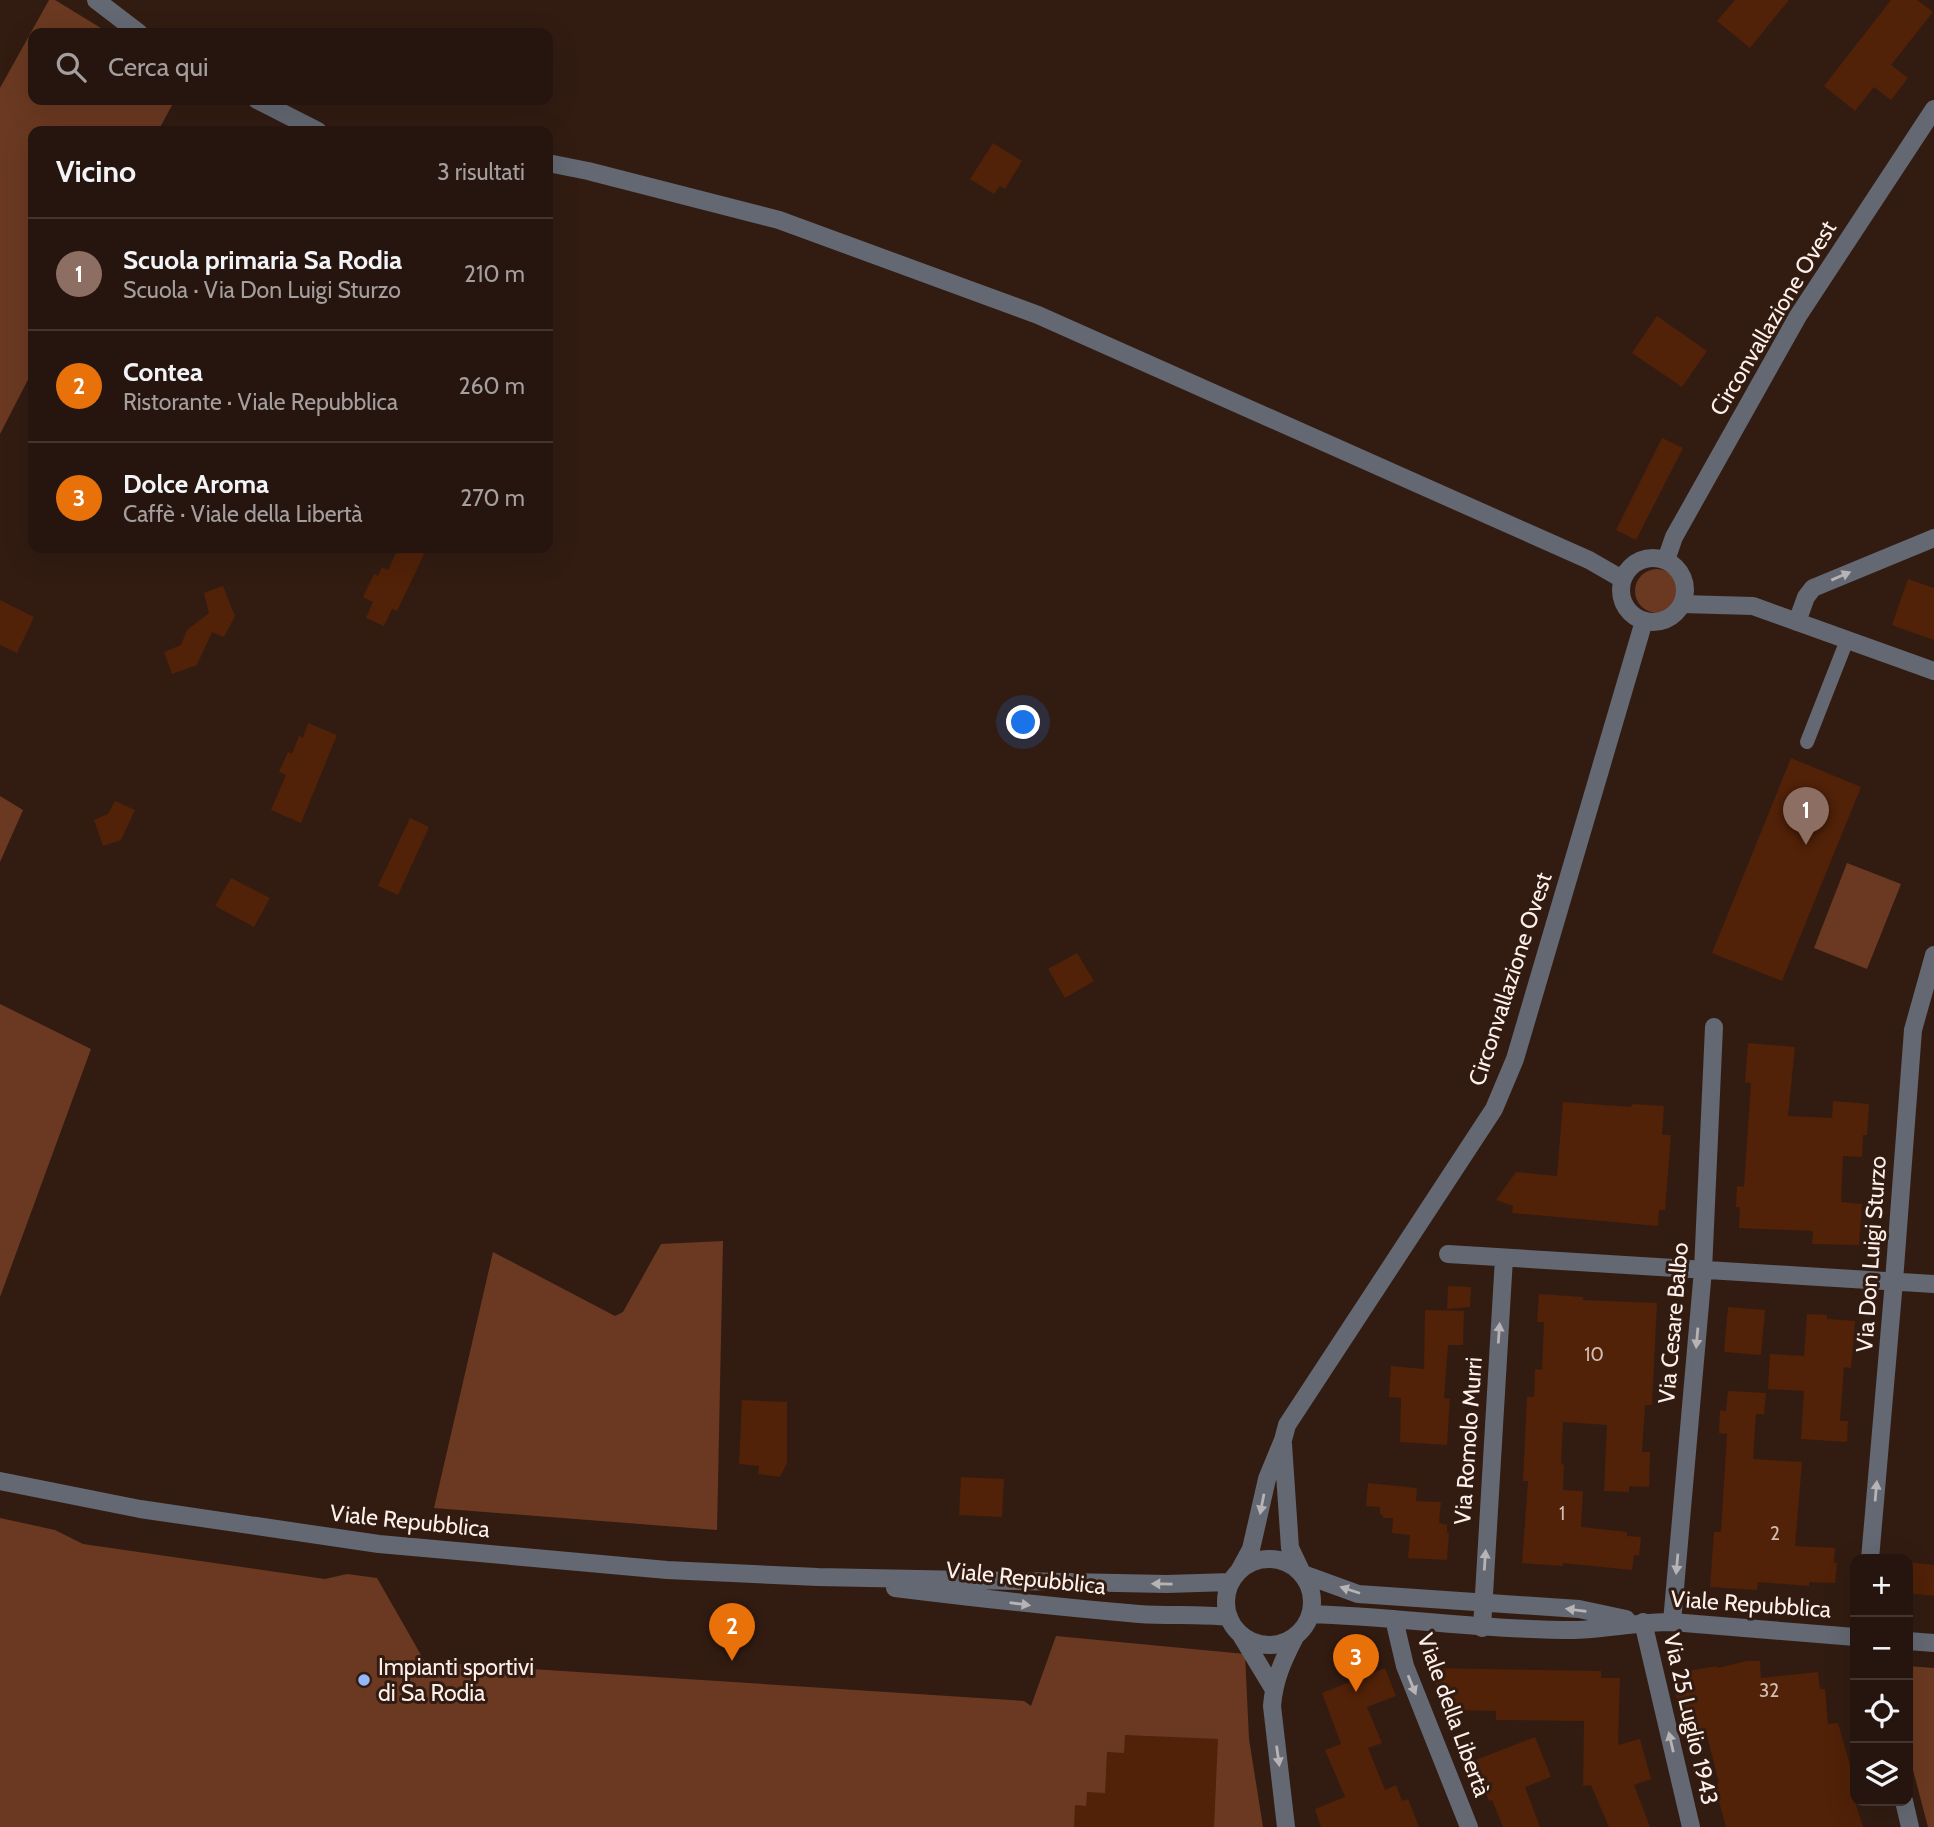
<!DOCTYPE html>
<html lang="it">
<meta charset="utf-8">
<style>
body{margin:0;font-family:Cabin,sans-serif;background:#2e1e17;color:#f1f3f6}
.controls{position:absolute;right:21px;bottom:21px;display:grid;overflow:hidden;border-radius:14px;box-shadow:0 7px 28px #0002}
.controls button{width:63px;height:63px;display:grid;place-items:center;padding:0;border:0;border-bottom:2px solid #42342e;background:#26150e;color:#f1f3f6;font:35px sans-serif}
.you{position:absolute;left:1024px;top:723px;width:24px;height:24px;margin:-18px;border:5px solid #fff;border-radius:50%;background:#1a73e8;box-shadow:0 0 0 10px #1a73e833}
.badge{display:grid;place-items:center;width:46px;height:46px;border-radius:50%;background:#0f766e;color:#fff;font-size:23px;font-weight:700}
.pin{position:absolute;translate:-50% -58px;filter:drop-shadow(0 2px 4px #0008)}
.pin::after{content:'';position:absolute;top:37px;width:24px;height:21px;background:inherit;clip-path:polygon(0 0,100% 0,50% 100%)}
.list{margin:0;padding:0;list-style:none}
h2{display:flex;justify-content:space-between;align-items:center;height:91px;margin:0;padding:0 28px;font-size:30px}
h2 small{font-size:23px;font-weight:400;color:#a49f9e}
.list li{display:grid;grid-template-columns:46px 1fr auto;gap:21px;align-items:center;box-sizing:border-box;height:112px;padding:0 28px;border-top:2px solid #42342e}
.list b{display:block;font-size:26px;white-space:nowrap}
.list p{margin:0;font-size:23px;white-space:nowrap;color:#a49f9e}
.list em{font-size:23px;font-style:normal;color:#a49f9e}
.icon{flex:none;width:38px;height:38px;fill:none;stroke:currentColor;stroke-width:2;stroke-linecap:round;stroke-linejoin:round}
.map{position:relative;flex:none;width:1934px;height:1827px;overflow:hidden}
.search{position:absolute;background:#26150e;box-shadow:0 7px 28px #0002;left:28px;top:28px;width:525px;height:77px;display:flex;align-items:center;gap:18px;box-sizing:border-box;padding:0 24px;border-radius:14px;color:#a49f9e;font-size:26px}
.panel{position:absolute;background:#26150e;box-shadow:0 7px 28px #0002;left:28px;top:126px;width:525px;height:427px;border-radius:14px}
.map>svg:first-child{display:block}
.green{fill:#6b3921}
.building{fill:#512108}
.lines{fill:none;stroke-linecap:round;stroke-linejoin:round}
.service{stroke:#636872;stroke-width:14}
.minor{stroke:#636872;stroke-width:18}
.tertiary{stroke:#636872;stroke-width:18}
.oneway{fill:#b8b3b5}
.poi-dot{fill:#96b6fd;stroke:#321c12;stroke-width:2.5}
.labels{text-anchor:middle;stroke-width:6;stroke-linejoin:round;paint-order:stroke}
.number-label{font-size:19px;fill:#d2bcb2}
.street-label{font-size:23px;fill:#fdf0eb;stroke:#321c12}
.poi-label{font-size:23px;fill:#fdf0eb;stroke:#321c12;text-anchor:start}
</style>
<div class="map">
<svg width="1934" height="1827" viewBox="0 0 1934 1827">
<rect width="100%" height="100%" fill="#321c12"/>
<path class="green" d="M49,0H55L109,33H33V100H175L158,131H33V370L0,434V88Z
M1635 591a22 22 0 1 1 44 0a22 22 0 1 1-44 0Z
M0,796L23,810L0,862Z
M1847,863L1901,884L1867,969L1814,948Z
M0,1004L91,1049L0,1297Z
M723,1241L717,1530L434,1508L493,1252L615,1316L623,1312L661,1244Z
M0,1518L55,1530L83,1544L325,1579L347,1574L377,1578L425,1662L1024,1701L1031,1706L1056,1636L1245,1654L1249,1739L1263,1827H0Z
M1908,1666L1934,1668V1827H1928L1908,1751Z"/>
<path class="building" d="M1735,0H1789L1750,48L1717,21Z
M1891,0H1917L1933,12L1891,65L1908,78L1891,100L1874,87L1855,111L1824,86Z
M993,143L1022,161L1005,189L1000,186L994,194L970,179Z
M1657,316L1707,351L1682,387L1632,353Z
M1662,438L1683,448L1636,540L1616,530Z
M401,548H427L397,611L392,609L384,626L366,618L373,602L363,597L374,574L378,576L382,567L388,570L396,553L398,554Z
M1908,579L1934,588V640L1892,625Z
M223,586L235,616L224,637L212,632L197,665L172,674L164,652L181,645L187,630L209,613L204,593Z
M0,600L34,617L17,653L0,645Z
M308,723L337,735L301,823L271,810L286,775L279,772L288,752L292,754L299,736L303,738Z
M1791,758L1861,787L1782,981L1712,953Z
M115,801L135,810L121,840L103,846L94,820L108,814Z
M410,818L429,827L398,895L378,886Z
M231,878L270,898L254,927L215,906Z
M1077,953L1094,981L1065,998L1048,969Z
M1748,1043L1795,1047L1788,1116L1832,1118L1833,1101L1869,1104L1867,1135H1863L1862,1157L1843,1156L1841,1202L1862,1204L1859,1245L1812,1244L1813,1231L1739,1228L1740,1207H1736L1737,1186L1744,1187L1751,1083L1745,1082Z
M1563,1102L1631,1107L1632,1104L1664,1106L1662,1135H1671L1665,1210H1659L1658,1226L1512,1213L1513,1206L1496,1200L1516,1172L1557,1176Z
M1448,1286L1471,1287L1470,1307L1447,1309Z
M1539,1294L1583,1297V1300L1657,1303L1652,1405H1645L1642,1452H1650L1649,1487L1629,1486V1492L1604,1491L1607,1425L1563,1422L1561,1464L1564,1465L1563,1490L1583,1491L1581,1527L1627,1532V1536L1641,1537L1639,1556L1634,1555L1632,1570L1563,1563V1566L1522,1563L1528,1481H1523L1527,1397H1534L1535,1369L1542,1370L1544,1322H1537Z
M1728,1307L1765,1310L1761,1355L1724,1352Z
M1425,1310L1464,1311L1463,1345H1448L1444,1398L1450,1399L1447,1445L1400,1442L1401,1398L1389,1397L1391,1366L1424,1369Z
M1807,1314L1827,1315V1319L1855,1321L1851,1368L1844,1367L1840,1421H1848L1847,1442L1801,1439L1804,1391L1768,1389L1770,1354L1804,1356Z
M1728,1391L1766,1393L1764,1414H1756L1753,1459L1802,1462L1795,1546L1835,1548L1834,1563H1837L1835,1583L1809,1582V1586L1758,1582L1757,1590L1710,1587L1714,1532H1721L1727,1434L1719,1433L1720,1410L1726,1411Z
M742,1400L787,1402V1463L780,1477L758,1474L759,1466L739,1464Z
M961,1477L1004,1479L1002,1517L959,1515Z
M1368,1483L1417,1488L1416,1501L1441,1502L1439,1523L1447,1525V1533H1449L1447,1560L1408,1558L1410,1535L1392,1533L1393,1518H1383V1515L1380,1514V1507L1366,1506Z
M1908,1562L1934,1565V1596L1908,1593Z
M1747,1661H1760L1761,1678L1818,1672L1820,1689H1825L1828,1724L1838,1723L1855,1783V1801L1863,1827H1726L1714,1784L1719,1783L1706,1731L1687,1736L1670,1674L1717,1666V1668Z
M1385,1668L1396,1696L1367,1707L1382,1743L1368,1748L1385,1790L1396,1785L1402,1801L1408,1799L1419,1827H1321L1315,1809L1345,1797L1325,1750L1341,1744L1322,1693Z
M1430,1668L1601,1671V1678H1620L1618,1745L1640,1739L1651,1779L1634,1785L1650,1827H1609L1591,1785L1583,1786L1584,1721L1496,1720V1711L1446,1710Z
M1125,1735L1218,1739L1214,1827H1074L1075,1805L1086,1806L1087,1792L1105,1793L1107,1752L1124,1753Z
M1535,1737L1551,1777L1525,1787L1540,1827H1503L1492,1800L1489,1801L1473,1761Z"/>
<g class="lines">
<path class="service" d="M1807,742L1847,640"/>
<path class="minor" d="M96,0L139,33
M257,100L318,131
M548,163L588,171L779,220L1038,315L1589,560L1622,579
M1682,604L1753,606L1934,671
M1797,622L1806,597L1813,588L1934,538
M1448,1254L1934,1284
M1870,1559L1894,1281L1913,1030L1934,955
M1643,1622L1691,1827
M1672,1622L1703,1270L1714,1027
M1482,1628L1504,1258
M1904,1801L1910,1827"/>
<path class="tertiary" d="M1621 590a32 32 0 1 1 64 0a32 32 0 1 1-64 0Z
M1666,560L1674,537L1798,316L1934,109
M1283,1444L1290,1548L1301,1571
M0,1481L140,1509L379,1544L667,1570L818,1577L1167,1584L1230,1582
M1226 1602a43 43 0 1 1 86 0a43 43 0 1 1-86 0Z
M1239,1571L1251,1549L1267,1479L1283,1440L1287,1425L1494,1109L1515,1059L1644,621
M1303,1574L1358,1594L1579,1609L1626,1619
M895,1588C976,1598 1057,1607 1139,1614C1169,1616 1199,1614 1229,1617
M1311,1614C1399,1617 1486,1630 1575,1630C1607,1629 1639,1622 1672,1622L1855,1637
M1394,1619L1405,1666L1469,1827
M1241,1635L1273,1688
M1908,1641L1934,1643
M1286,1827L1272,1706C1274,1680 1283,1660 1295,1637"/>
</g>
<defs><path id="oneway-solid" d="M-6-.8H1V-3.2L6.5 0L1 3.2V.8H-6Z" transform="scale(1.75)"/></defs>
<g class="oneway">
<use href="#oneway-solid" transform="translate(1841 576) rotate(-23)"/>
<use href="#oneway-solid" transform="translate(1499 1333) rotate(-86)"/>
<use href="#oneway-solid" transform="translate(1697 1338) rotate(95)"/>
<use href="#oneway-solid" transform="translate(1876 1491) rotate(-85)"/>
<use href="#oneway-solid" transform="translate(1262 1504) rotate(101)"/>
<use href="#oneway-solid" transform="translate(1485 1560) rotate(-86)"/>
<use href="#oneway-solid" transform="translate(1677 1564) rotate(95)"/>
<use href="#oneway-solid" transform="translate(1162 1584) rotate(-179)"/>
<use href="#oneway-solid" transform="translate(1350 1590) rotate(-162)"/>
<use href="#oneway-solid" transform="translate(1020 1604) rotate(7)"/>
<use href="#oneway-solid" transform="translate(1576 1610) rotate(-173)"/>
<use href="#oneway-solid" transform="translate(1412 1685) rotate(68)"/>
<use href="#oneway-solid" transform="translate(1671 1742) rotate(-103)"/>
<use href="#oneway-solid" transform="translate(1278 1756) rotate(82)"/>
</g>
<circle class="poi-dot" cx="364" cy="1680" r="7"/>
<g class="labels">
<g class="number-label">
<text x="1594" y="1361">10</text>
<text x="1562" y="1520">1</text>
<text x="1775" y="1540">2</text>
<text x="1769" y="1697">32</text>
</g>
<g class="street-label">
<text transform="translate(1773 318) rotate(-59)" y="8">Circonvallazione Ovest</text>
<text transform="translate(1510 979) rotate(-72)" y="8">Circonvallazione Ovest</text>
<text transform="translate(1871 1254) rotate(-86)" y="8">Via Don Luigi Sturzo</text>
<text transform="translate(1673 1323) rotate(-85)" y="8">Via Cesare Balbo</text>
<text transform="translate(1468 1441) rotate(-86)" y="8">Via Romolo Murri</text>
<text transform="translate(410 1521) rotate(6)" y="8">Viale Repubblica</text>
<text transform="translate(1026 1578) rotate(6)" y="8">Viale Repubblica</text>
<text transform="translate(1751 1604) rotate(4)" y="8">Viale Repubblica</text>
<text transform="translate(1454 1715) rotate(70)" y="8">Viale della Libertà</text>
<text transform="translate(1691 1719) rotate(77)" y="8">Via 25 Luglio 1943</text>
</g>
<g class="poi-label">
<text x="378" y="1675">Impianti sportivi<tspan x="378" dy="26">di Sa Rodia</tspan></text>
</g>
</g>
</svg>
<div class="controls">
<button>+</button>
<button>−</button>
<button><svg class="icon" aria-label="locate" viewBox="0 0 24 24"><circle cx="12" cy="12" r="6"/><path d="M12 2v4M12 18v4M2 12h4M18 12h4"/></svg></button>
<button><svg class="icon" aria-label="layers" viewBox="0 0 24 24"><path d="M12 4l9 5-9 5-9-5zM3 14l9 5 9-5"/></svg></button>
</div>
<div class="you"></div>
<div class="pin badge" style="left:1806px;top:845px;background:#8d6e63">1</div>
<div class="pin badge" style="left:732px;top:1661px;background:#e8710a">2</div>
<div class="pin badge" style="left:1356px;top:1692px;background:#e8710a">3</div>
<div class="search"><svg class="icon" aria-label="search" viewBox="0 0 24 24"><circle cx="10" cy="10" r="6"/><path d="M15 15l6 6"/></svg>Cerca qui</div>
<section class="panel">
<h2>Vicino<small>3 risultati</small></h2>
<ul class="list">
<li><span class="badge" style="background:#8d6e63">1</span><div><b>Scuola primaria Sa Rodia</b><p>Scuola · Via Don Luigi Sturzo</p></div><em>210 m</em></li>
<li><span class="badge" style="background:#e8710a">2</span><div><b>Contea</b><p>Ristorante · Viale Repubblica</p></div><em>260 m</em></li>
<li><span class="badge" style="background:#e8710a">3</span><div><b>Dolce Aroma</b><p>Caffè · Viale della Libertà</p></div><em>270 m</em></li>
</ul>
</section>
</div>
